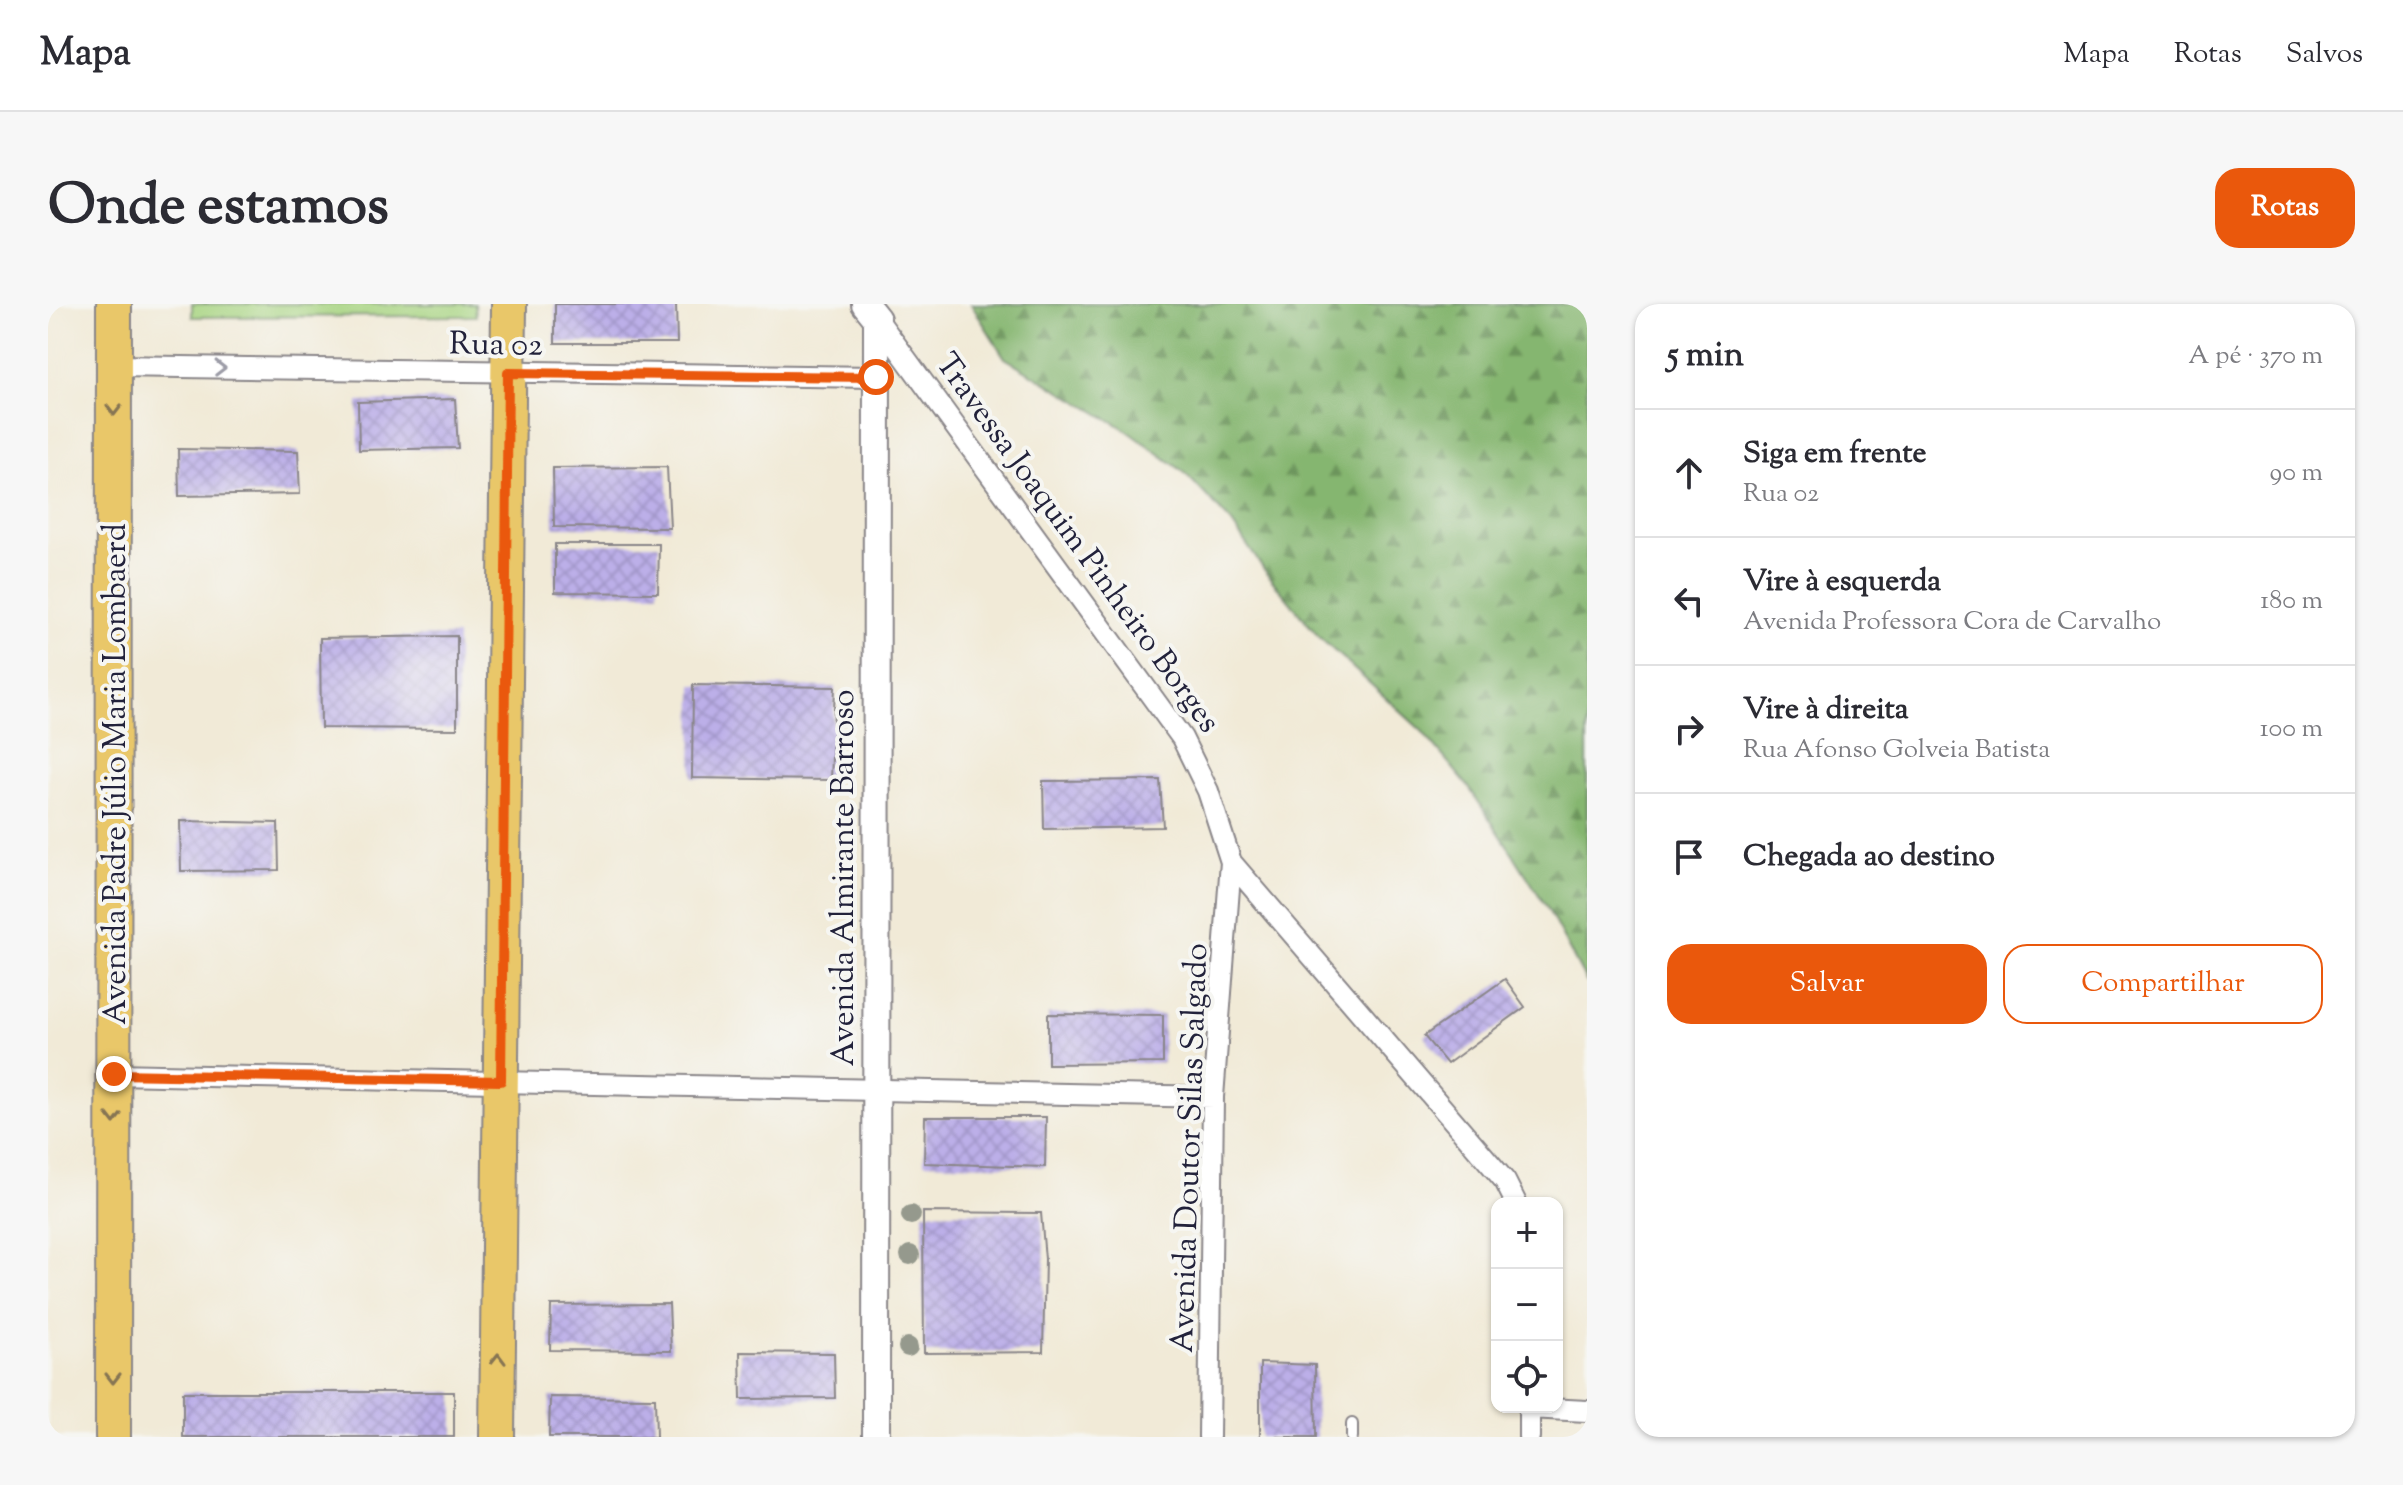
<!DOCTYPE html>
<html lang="pt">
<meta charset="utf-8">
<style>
body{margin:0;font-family:"Sorts Mill Goudy",serif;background:#f7f7f7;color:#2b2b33}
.controls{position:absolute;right:24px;bottom:24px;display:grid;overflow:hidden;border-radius:16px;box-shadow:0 2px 6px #0004}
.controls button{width:72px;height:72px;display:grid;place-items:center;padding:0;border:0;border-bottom:2px solid #e1e1e2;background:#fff;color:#2b2b33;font:40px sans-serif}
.stop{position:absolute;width:24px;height:24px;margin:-18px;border:6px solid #ea580c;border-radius:50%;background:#fff}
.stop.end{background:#ea580c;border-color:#fff;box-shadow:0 2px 8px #0008}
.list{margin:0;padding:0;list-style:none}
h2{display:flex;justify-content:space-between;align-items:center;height:104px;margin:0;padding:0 32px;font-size:34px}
h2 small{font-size:26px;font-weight:400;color:#7c7c81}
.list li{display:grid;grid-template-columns:52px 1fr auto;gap:24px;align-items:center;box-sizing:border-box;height:128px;padding:0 32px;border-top:2px solid #e1e1e2}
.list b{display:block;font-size:30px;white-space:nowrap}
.list p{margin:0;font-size:26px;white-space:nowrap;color:#7c7c81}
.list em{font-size:26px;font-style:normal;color:#7c7c81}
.actions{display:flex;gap:16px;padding:24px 32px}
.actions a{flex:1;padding:18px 0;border:2px solid #ea580c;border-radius:24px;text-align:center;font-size:28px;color:#ea580c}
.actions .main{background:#ea580c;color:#fff}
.icon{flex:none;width:44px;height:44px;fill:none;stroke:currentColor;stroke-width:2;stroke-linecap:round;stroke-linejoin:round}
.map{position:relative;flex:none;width:1539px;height:1133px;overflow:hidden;border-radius:24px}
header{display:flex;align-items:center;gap:48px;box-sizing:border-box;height:112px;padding:0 40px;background:#fff;border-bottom:2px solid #e1e1e2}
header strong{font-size:38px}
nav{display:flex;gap:44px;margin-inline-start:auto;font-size:28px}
.intro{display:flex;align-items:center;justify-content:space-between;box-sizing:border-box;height:192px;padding:0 48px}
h1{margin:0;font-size:56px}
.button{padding:20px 36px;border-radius:24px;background:#ea580c;color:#fff;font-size:28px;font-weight:700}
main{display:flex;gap:48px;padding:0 48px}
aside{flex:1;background:#fff;border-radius:24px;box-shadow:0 2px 6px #0004}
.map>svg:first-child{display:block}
.forest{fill:url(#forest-firs);stroke:#546c55;stroke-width:2}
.park{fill:#a7d481;stroke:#647b5e;stroke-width:2}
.building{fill:url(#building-cross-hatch)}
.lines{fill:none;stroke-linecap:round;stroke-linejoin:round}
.service-casing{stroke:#8a8689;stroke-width:14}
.minor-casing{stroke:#8a8689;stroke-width:24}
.tertiary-casing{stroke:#8a8689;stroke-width:30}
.primary-casing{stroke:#8a8689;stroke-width:38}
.service{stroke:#fff;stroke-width:10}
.minor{stroke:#fff;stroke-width:20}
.tertiary{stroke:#fff;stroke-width:26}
.primary{stroke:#e9c769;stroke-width:34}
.tree{fill:#95998d}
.oneway{stroke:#9c9ca7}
.oneway2{stroke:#867452}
.route{stroke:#ea580c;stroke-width:10}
.labels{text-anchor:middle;stroke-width:8;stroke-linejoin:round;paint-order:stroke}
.street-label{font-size:32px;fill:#22223b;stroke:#f6f6f2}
</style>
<header>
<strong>Mapa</strong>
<nav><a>Mapa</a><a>Rotas</a><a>Salvos</a></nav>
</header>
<div class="intro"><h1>Onde estamos</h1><a class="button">Rotas</a></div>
<main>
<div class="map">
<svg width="1539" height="1133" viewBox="0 0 1539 1133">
<defs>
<pattern id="forest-firs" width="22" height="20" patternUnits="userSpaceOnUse" patternTransform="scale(2)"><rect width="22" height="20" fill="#85b66f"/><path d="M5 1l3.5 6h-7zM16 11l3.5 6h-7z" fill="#6c945c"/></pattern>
<pattern id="building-cross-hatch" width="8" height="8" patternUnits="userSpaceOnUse" patternTransform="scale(2)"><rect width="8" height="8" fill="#bcafe8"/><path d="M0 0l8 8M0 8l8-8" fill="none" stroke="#a196c8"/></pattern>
</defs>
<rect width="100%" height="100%" fill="#f6f6f2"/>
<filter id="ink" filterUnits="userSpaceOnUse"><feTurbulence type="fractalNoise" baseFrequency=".0125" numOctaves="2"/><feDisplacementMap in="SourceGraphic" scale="16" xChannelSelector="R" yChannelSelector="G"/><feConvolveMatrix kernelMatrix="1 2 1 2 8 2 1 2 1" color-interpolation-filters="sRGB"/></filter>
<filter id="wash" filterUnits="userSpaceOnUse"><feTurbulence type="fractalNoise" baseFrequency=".006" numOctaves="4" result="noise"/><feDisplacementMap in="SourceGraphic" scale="32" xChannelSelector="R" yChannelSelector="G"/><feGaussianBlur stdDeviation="1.8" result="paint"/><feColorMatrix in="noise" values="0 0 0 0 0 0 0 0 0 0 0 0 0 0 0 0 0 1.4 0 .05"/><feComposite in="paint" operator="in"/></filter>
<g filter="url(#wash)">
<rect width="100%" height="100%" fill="#f1ead7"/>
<path class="forest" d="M923,0H1539V679L1498,602L1461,544L1420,482L1374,427L1271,333L1222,274L1183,218L1136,168L1077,125L957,54Z"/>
<path class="park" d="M144,0H427L428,12L144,13Z"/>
<g id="blocks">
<path class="building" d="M507,0H628L629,39H507Z
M407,95L410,144L311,146L310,98Z
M130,145L250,147L252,190L131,192Z
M619,163L622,224L506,223L505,164Z
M507,240H611L610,289L507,288Z
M409,332V425L273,424L272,334Z
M645,381L787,383L783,476L644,474Z
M1112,476L1115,523L996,525L995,477Z
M132,517L230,519L231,566L133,567Z
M1457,675L1477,703L1399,760L1376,732Z
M1000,710L1115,711V759L1000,760Z
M877,813H998L997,863L876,859Z
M875,908L993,909L997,955L995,1048L876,1049Z
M621,1000L623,1047L502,1046L503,1001Z
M692,1048L786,1049L787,1094L693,1095Z
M1212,1059L1267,1061L1268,1133H1212Z
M135,1088H406V1133H135Z
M502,1093L607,1094L608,1133H501Z"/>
</g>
</g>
<g filter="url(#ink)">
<use href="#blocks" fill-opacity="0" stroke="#8a8689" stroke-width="2"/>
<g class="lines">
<defs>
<path id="service" d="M1304,1133V1120"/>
<path id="minor" d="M829,15L1134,434L1160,487L1183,558L1457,877L1468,899
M66,62L828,73
M66,770L1165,793
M1481,1103V1133
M1481,1104L1539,1107
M1161,1133L1165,793L1183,558"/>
<path id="tertiary" d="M817,0L829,15L828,1133"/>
<path id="primary" d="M65,1133L66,0
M449,1133L461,0"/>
</defs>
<use href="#service" class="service-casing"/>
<use href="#minor" class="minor-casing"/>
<use href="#tertiary" class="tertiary-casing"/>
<use href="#primary" class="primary-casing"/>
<use href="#service" class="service"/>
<use href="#minor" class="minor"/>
<use href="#tertiary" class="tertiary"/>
<use href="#primary" class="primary"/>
</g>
<g class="tree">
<circle cx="863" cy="911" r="10"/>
<circle cx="862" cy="951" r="10"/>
<circle cx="860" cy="1043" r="10"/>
</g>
<defs><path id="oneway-chevron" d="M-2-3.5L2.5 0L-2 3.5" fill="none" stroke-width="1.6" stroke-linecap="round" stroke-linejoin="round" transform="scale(2)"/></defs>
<use class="oneway" href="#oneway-chevron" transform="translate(172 64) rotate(1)"/>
<g class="oneway2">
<use href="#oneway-chevron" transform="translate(66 106) rotate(90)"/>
<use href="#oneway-chevron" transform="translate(66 814) rotate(90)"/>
<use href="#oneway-chevron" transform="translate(450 1055) rotate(-89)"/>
<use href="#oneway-chevron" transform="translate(65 1074) rotate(90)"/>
</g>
</g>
<g class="lines" filter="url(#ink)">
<path class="route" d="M66,770L453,777L460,69L828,73"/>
</g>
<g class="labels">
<g class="street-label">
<text transform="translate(448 39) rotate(1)" y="11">Rua 02</text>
<text transform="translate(1031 238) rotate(54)" y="11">Travessa Joaquim Pinheiro Borges</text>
<text transform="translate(66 470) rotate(-90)" y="11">Avenida Padre Júlio Maria Lombaerd</text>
<text transform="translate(794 574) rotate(-90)" y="11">Avenida Almirante Barroso</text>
<text transform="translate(1140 844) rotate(-88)" y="11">Avenida Doutor Silas Salgado</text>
</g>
</g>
</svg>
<div class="controls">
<button>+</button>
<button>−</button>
<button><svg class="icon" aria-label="locate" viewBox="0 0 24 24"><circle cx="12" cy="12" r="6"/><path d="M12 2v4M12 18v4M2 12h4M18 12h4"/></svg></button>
</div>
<div class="stop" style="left:828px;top:73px"></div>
<div class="stop end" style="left:66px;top:770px"></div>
</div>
<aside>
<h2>5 min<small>A pé · 370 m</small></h2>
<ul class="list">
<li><svg class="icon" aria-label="ahead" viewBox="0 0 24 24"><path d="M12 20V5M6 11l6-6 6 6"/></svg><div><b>Siga em frente</b><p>Rua 02</p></div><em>90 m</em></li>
<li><svg class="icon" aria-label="left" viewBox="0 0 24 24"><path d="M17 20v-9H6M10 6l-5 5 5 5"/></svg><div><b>Vire à esquerda</b><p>Avenida Professora Cora de Carvalho</p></div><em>180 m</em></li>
<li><svg class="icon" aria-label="right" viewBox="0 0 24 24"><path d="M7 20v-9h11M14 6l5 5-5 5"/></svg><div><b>Vire à direita</b><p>Rua Afonso Golveia Batista</p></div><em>100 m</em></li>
<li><svg class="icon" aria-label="arrive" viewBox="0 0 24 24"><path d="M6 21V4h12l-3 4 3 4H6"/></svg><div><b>Chegada ao destino</b></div></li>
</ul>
<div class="actions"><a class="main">Salvar</a><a>Compartilhar</a></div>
</aside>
</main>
